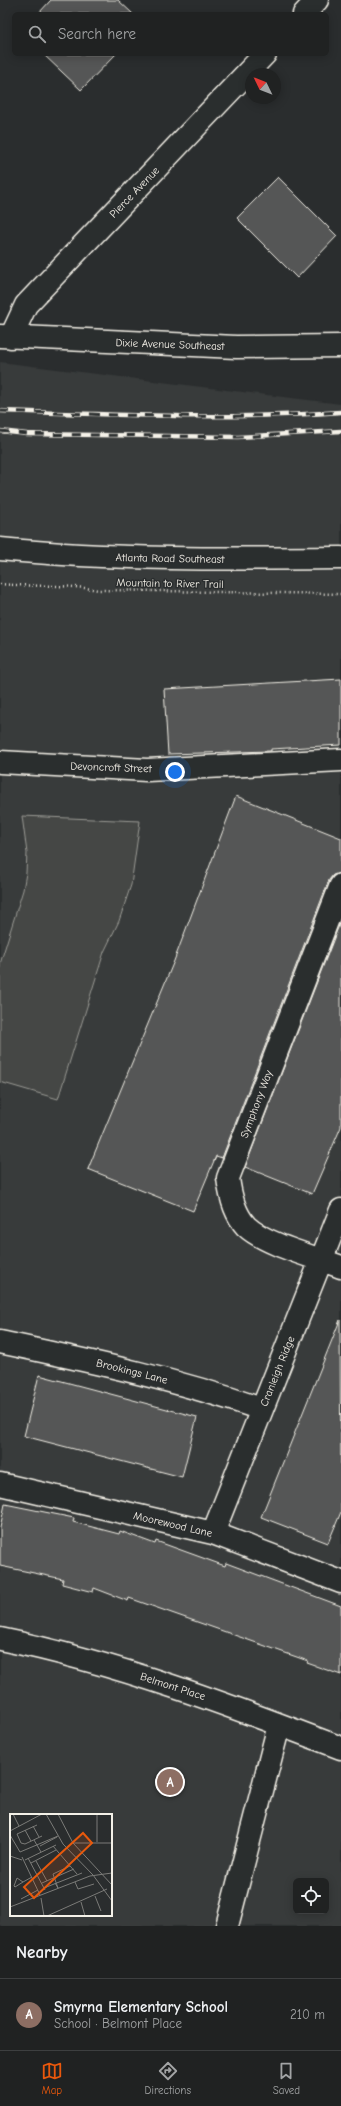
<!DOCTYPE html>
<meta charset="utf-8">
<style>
body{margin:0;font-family:"Comic Neue",sans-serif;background:#2d2f2f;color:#f1f3f6}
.controls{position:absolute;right:12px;bottom:12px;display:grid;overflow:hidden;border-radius:6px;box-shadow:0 2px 10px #0003}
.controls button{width:36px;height:36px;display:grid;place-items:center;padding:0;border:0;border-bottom:1px solid #3d3f40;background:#202222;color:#f1f3f6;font:20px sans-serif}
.compass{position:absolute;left:245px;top:68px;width:36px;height:36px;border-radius:50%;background:#202222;box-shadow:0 2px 10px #0003;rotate:313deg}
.you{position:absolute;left:175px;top:772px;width:14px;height:14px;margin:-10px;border:3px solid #fff;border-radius:50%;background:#1a73e8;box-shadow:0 0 0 6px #1a73e833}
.badge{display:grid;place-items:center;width:26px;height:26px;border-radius:50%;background:#ea580c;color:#fff;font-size:13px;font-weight:700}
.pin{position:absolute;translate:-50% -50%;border:2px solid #fff;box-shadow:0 1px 4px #0006}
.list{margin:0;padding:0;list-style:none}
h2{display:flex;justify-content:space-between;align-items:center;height:52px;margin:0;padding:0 16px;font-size:17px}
h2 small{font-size:13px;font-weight:400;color:#a2a4a5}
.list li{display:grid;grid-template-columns:26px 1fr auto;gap:12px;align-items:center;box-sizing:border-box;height:72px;padding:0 16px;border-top:1px solid #3d3f40}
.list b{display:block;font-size:15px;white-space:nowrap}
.list p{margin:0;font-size:13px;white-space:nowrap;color:#a2a4a5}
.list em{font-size:13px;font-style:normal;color:#a2a4a5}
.icon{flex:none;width:22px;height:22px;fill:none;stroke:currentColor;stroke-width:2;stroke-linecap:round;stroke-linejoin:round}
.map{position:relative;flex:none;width:341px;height:1926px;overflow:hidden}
.search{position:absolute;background:#202222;box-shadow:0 2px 10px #0003;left:12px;right:12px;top:12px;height:44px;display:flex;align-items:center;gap:10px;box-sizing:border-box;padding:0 14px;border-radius:6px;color:#a2a4a5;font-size:15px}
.sheet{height:124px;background:#202222}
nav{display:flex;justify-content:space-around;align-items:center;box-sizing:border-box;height:56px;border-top:1px solid #3d3f40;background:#202222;font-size:11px;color:#a2a4a5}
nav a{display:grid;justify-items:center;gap:2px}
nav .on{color:#ea580c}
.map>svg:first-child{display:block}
.built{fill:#373a3a;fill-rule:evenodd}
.green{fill:#444645;stroke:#9c9c96}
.building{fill:#555756;stroke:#f4f1e8}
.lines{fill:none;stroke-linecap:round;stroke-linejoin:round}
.minor-casing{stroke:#f4f1e8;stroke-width:25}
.major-casing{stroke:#f4f1e8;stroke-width:25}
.path{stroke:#f4f1e8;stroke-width:2.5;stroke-dasharray:1 3;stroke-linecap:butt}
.minor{stroke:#2a2d2e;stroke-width:22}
.major{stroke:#2a2d2e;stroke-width:22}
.rail-casing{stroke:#f4f1e8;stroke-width:4.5}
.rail{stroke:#2a2d2e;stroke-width:3;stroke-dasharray:9;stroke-linecap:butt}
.labels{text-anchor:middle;stroke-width:3;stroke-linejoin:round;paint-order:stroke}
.street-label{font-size:11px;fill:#f4f1e8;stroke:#2a2d2e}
.inset-road{fill:none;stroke:#7b7b78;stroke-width:1}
.view{fill:#e8590c;fill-opacity:0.15;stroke:#e8590c;stroke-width:2}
.inset-edge{fill:none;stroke:#f4f1e8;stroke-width:2}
</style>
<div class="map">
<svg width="341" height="1926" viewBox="0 0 341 1926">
<rect width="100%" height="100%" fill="#2a2d2e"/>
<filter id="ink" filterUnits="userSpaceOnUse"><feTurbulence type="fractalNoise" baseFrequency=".025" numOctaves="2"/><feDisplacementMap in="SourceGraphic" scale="8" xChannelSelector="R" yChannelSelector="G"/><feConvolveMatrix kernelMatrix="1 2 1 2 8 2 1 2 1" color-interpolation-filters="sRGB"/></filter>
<g filter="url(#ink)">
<path class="built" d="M0,362L341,404V1926H0ZM11,1815H111V1915H11ZM296,1881H326V1911H296Z"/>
<path class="green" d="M22,816L140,821L131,885L119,921L104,952L58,1099L0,1082V964L23,890L26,873L27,853Z"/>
<path class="building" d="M51,0H118L133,14H38Z
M43,54H116L81,90Z
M278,177L337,236L297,278L237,218Z
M341,679V745L271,749V751L168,754L164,689Z
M236,796L341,838V873L333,875L329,880L222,1158L216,1156L193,1211L88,1169L174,961Z
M341,920V1127L312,1194L245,1167Z
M340,1320L341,1512L328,1543L261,1517Z
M39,1375L197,1417L182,1477L24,1436Z
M5,1504L74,1518L73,1522L119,1534L120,1531L155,1544L156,1541L225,1566L226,1563L341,1606V1675L307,1663L308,1661L129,1598L128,1601L94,1588L93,1592L62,1584L63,1579L0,1566V1528Z"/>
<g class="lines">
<defs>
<path id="minor" d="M304,14L317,0
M0,336L236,347L341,346
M11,337L26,305L265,54
M0,762L147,770L341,760
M341,885L228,1178C230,1194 234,1213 246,1226C264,1244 315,1257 341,1267
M0,1342C89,1361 176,1379 261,1409
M0,1484L213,1533L341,1582
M213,1533L341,1210
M0,1639C118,1663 229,1705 341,1748
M227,1926L279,1725"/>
<path id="major" d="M0,549C113,560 227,559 341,558"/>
</defs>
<use href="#minor" class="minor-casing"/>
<use href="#major" class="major-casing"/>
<path class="path" d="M0,584C33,587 66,584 98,590L341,594"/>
<use href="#minor" class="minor"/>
<use href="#major" class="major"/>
<defs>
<path id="rail" d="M0,411C114,415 228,420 341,412
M0,431L27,434L238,437L341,431"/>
</defs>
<use href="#rail" class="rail-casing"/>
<use href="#rail" class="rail"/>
</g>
</g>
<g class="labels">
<g class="street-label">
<text transform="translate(134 192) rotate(-46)" y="4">Pierce Avenue</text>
<text transform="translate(170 344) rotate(2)" y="4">Dixie Avenue Southeast</text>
<text transform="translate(170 558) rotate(1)" y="4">Atlanta Road Southeast</text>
<text transform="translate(170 583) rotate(1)" y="4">Mountain to River Trail</text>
<text transform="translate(111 767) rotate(2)" y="4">Devoncroft Street</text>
<text transform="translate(256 1104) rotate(-69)" y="4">Symphony Way</text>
<text transform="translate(132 1371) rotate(14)" y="4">Brookings Lane</text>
<text transform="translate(277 1371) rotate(-68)" y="4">Cranleigh Ridge</text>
<text transform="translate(173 1524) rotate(13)" y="4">Moorewood Lane</text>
<text transform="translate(173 1686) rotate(18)" y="4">Belmont Place</text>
</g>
</g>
<g transform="translate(10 1814)">
<rect width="102" height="102" fill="#2a2d2e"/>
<path class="inset-road" d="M3,0L9,12M36,0L53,30L83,61L102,87M48,0L63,29L102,71M87,0V28M27,11L7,20L11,29L15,30L32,22M23,12L29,23M15,16L21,27M0,17L32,0M0,21L10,38M24,26L31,38M63,29H102M30,32L47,23M43,32L67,60M10,38L48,22M0,42L12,46M12,43L30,81M18,44L35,76M15,46L46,31M26,47L37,67M21,49L46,36M13,68L7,64L4,72L5,73L13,68L22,63M65,68L68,75L84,70M32,69L64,55M45,69L48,74L43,60L60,52M34,74L72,59M85,82L91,97M31,84L34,102M11,85L28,76M71,88L75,102M0,93L80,62L102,59M37,102L97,75"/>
<path class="view" d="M73,19L82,29L24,84L14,73Z"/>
<rect width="102" height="102" class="inset-edge"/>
</g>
</svg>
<div class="controls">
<button><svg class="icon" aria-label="locate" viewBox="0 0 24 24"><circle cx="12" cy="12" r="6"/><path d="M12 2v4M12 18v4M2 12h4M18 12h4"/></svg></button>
</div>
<svg class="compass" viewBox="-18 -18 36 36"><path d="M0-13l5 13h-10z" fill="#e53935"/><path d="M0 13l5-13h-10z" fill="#a2a4a5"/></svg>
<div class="you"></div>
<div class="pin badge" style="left:170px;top:1782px;background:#8d6e63">A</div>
<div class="search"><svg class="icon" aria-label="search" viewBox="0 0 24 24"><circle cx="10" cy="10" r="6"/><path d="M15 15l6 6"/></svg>Search here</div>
</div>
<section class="sheet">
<h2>Nearby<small></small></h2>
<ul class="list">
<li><span class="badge" style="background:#8d6e63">A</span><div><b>Smyrna Elementary School</b><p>School · Belmont Place</p></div><em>210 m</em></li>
</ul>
</section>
<nav>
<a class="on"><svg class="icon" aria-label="map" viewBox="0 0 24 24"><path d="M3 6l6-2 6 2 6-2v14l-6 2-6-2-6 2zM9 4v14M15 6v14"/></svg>Map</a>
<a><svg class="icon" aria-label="directions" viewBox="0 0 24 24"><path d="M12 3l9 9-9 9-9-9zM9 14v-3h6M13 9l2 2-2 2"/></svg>Directions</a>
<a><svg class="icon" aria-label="saved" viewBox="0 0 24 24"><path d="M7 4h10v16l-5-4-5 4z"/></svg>Saved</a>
</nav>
